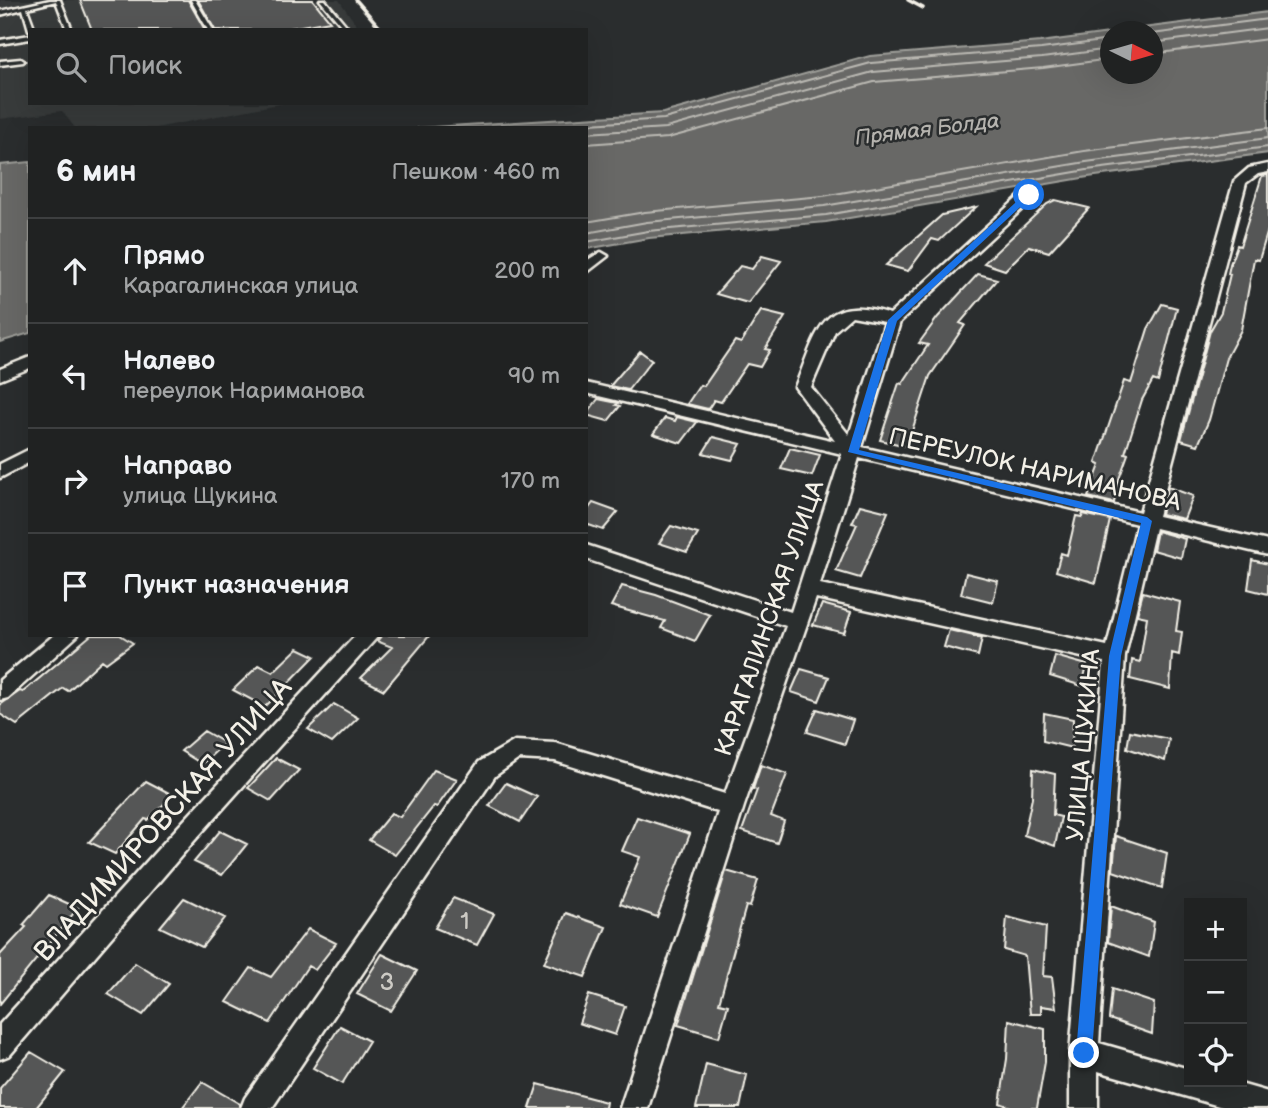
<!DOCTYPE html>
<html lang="ru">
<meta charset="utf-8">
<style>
body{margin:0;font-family:"Balsamiq Sans",sans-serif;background:#2d2f2f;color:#f1f3f6}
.controls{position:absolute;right:21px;bottom:21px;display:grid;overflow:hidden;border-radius:0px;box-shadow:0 7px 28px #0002}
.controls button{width:63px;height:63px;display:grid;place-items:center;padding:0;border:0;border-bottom:2px solid #3d3f40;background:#202222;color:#f1f3f6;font:35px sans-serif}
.compass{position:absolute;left:1100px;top:21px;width:63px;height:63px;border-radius:50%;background:#202222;box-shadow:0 7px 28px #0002;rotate:95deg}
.stop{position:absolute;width:21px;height:21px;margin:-16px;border:5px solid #1a73e8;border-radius:50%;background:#fff}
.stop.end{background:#1a73e8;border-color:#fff;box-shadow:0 2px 7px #0008}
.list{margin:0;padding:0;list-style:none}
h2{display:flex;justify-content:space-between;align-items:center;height:91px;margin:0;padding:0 28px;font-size:30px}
h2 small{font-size:23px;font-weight:400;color:#a2a4a5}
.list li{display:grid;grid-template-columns:46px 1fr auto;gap:21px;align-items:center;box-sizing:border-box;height:105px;padding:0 28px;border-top:2px solid #3d3f40}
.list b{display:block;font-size:26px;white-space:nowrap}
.list p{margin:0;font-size:23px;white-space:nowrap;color:#a2a4a5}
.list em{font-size:23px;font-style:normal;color:#a2a4a5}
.icon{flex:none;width:38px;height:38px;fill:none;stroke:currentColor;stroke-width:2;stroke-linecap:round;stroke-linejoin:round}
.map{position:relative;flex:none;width:1268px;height:1108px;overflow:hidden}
.search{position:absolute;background:#202222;box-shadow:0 7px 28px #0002;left:28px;top:28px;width:560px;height:77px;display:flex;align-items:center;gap:18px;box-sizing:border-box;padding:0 24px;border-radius:0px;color:#a2a4a5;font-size:26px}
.panel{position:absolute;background:#202222;box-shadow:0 7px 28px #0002;left:28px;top:126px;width:560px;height:511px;border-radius:0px}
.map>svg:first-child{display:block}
.built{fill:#373a3a}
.water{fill:#676866;stroke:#9f9f9a;stroke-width:2}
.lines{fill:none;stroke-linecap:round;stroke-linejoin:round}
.shore{stroke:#bcbab4;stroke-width:2}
.building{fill:#555756;stroke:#f4f1e8;stroke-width:2}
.service-casing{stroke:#f4f1e8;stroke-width:5}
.minor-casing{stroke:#f4f1e8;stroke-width:5}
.service{fill:#2a2d2e;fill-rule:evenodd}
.minor{fill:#2a2d2e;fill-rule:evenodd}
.rail{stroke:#f4f1e8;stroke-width:3.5}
.route{fill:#1a73e8}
.labels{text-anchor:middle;stroke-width:5;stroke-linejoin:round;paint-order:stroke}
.far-water-label{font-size:21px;font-style:italic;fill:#b5b3ae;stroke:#2a2d2e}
.street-label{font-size:24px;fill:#f4f1e8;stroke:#2a2d2e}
.near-number-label{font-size:24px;fill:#cccac4}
.near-street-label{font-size:28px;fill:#f4f1e8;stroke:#2a2d2e}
</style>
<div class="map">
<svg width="1268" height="1108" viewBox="0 0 1268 1108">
<rect width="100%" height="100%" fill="#2a2d2e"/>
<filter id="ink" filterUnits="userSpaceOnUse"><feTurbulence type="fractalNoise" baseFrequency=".0143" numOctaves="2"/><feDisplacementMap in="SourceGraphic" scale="14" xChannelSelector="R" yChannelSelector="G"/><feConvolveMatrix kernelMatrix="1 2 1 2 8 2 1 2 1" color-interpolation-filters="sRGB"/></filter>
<g filter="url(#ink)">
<path class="built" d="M0,0H339L360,30H30V103H284L156,128H75L62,111L0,119Z"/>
<path class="water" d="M1268,12V153L1088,177L826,222L649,238L586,249V128H417L663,113L870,56L1040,42L1110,33V74H1152V32L1119,31Z
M30,162V333L0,342V165Z"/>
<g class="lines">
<path class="shore" d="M1152,34L1268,19
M1152,43L1268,28
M1152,54L1268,39
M530,128L664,119L871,63L1041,49L1110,40
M586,133L666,128L873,72L1042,58L1110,49
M586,144L668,138L874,82L1043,68L1110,59
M586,222L645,212L823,196L1084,151L1268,128
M586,233L647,222L824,206L1086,162L1268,138
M586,242L648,231L826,215L1087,170L1268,147"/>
</g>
<path class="building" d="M80,0H188L205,30H92Z
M198,0H313L330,21L278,30H215Z
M1268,175V230L1259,260L1254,259L1241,330L1226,358L1209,420L1198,445L1181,440L1210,331L1221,312L1230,274H1228L1230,264L1237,245L1240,246L1262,176Z
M1055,200L1089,208L1049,252L1029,246L1005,270L984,263L1047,204Z
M976,207L939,241L932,239L908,271L886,265L942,215Z
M762,256L781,261L748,303L716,294L740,266L752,269Z
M978,274L997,279L960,323L965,325L930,376L907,446L880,440L899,383L902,384L928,345L919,343L938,317Z
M1162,304L1177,308L1158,382L1153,380L1142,400L1125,453L1128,454L1118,482L1114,503L1088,497L1100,465L1096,463L1124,381L1131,383L1148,329Z
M761,311L785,317L765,349L770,350L760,367L747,364L721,402L714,400L708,409L687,404L700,385L704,386L735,341L741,343Z
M640,351L652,360L628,390L610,386Z
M598,399L618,403L616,405L620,406L608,421L586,415Z
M677,417L697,422L681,443L653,434L665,418L675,421Z
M713,437L741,444L732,460L703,453Z
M790,448L820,455L812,476L781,469Z
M1168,487L1193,496L1184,519L1161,514Z
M593,503L618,512L603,530L586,524V512Z
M860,505L888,512L860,578L836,571L857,524L852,523Z
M1083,514L1110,520L1096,583L1056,571L1061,553L1067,555L1076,516L1082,517Z
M671,526L698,534L687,552L659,543Z
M1157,531L1185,539L1181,558L1153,550Z
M1252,560L1268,564V594L1248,589Z
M966,573L998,581L993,602L961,594Z
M622,586L656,595L710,615L695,641L661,628L665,621L611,606Z
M1143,592L1180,602L1176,631L1182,632L1179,655L1172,653L1170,689L1130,679L1132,660L1140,662L1147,617L1137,615Z
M822,604L851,612L844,633L813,625Z
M949,630L982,638L978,656L944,647Z
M91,635H120L133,643L106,663L102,660L68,691L63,688L17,725L0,714V705L20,691L23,692Z
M382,635H430L384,690L361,678L392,647L377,641Z
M298,648L315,656L265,707L233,690L259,665L273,672Z
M1055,656L1087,665L1082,686L1050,676Z
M801,669L829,677L819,701L791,692Z
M334,704L358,718L332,743L308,729Z
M817,709L853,720L845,744L807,732Z
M1044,713L1073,719L1072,748L1043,741Z
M204,731L225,743L202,764L181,751Z
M1130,731L1169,739L1165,761L1127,748Z
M276,758L299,770L271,801L248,788Z
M761,765L787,774L771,816L784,821L777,843L742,831L757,790L753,789Z
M1033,769L1055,774L1053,815L1061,817L1055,846L1024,835L1032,798Z
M434,770L457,779L437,807L434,806L395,855L369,840L391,813L400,817Z
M146,781L173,795L148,820L145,819L115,854L89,842Z
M506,783L537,797L520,822L489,806Z
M637,817L690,834L657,917L620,904L640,857L622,851Z
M220,831L247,844L222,875L194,862Z
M1116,836L1167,853L1162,888L1113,871Z
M726,871L758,880L750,907L746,906L719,1003L728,1005L719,1037L678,1025Z
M49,895L78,908L0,1004V955L26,927L23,925Z
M184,898L225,918L202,947L160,927Z
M453,898L494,914L477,945L435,928Z
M1111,906L1154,922L1149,957L1108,942Z
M566,913L606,927L585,977L544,963Z
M1007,917L1046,927L1043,976L1052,977L1056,1008L1041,1006V1014H1030L1025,956L1004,950Z
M308,929L336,943L315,970L308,966L270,1023L227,1002L251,968L271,977Z
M382,954L417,971L391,1011L357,994Z
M135,963L169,984L143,1015L108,994Z
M1112,989L1154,1003L1152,1034L1109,1019Z
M589,995L625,1006L615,1035L579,1023Z
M1009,1020L1045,1029V1062L1037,1108H1013L1000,1103L1007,1059Z
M340,1026L369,1041L342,1084L313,1068Z
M31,1052L65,1072L36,1108H0V1088Z
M706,1064L747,1075L740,1108H696Z
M202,1082L240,1104L239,1108H182Z
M538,1084L606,1102L605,1108H530Z"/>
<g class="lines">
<defs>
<path id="service" d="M50,0H60L72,30H67L56,1L27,8L35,30H29L23,9L0,15V11Z
M191,0H195L213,30H208Z
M320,0H325L350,30H345Z
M30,35V39L0,44V40Z
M21,59L24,61L23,62L0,65V61Z"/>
<path id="minor" d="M1268,164V172L1258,174L1246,183L1158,516L1268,541V555L1155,528L1125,656L1099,1043L1189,1069V1082H1233L1268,1092V1108H1226L1098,1071V1108H1070V1053L1104,662L816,598L744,806L648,1108H620L718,812L555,761L519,759L495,776L272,1108H241L245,1098L479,762L515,741L555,743L725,794L786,626L586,559V545L791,612L842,454L586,393V383L835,441L795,387C818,332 820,292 890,314L1024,192H1034V198L900,322L862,447L1140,512L1234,181L1249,168ZM852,316L885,322L849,435L811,387L835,331ZM859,458L1137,524L1107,646L820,584Z
M601,252L608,256L586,273V261Z
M30,357V368L0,380V369Z
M30,449V462L0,478V464Z
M54,635H78L8,698L0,700V680Z
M356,635H379L194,841L10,1055L0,1059V1024L178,827Z"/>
</defs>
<use href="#service" class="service-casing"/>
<use href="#minor" class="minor-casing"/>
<use href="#service" class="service"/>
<use href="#minor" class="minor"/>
<path class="rail" d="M356,0L382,30
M908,0L923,8"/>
</g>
</g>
<path class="route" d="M1026,193L1033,195L897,321L859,450L1147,517L1152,521L1121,656L1092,1053L1090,1059L1084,1061L1078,1059L1076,1053L1109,656L1141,523L848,452L888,320Z"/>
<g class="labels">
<g class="far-water-label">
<text transform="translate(927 129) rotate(-7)" y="7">Прямая Болда</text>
</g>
<g class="street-label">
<text transform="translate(1035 469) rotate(13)" y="8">ПЕРЕУЛОК НАРИМАНОВА</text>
<text transform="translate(769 618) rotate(-71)" y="8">КАРАГАЛИНСКАЯ УЛИЦА</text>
<text transform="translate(1083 745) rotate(-85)" y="8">УЛИЦА ЩУКИНА</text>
</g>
<g class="near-number-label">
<text x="465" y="929">1</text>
<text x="387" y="990">3</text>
</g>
<g class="near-street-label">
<text transform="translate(162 819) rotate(-48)" y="10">ВЛАДИМИРОВСКАЯ УЛИЦА</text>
</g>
</g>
</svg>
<div class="controls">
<button>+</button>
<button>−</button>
<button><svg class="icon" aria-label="locate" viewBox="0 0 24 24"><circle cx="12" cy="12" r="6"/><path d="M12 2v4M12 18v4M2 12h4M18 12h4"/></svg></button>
</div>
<svg class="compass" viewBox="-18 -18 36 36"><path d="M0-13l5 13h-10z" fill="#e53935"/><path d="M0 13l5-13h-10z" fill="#a2a4a5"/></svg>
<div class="stop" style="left:1029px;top:195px"></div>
<div class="stop end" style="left:1084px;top:1053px"></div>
<div class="search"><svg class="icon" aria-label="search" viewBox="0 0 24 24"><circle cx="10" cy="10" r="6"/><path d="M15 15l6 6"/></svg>Поиск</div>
<section class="panel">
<h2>6 мин<small>Пешком · 460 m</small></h2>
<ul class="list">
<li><svg class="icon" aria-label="ahead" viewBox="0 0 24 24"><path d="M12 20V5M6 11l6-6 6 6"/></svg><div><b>Прямо</b><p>Карагалинская улица</p></div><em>200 m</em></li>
<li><svg class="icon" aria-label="left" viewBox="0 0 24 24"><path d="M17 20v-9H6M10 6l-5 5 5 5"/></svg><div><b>Налево</b><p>переулок Нариманова</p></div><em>90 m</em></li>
<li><svg class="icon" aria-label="right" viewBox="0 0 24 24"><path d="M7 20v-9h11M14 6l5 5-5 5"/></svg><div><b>Направо</b><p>улица Щукина</p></div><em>170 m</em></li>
<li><svg class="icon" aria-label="arrive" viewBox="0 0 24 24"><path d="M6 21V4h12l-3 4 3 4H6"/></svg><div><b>Пункт назначения</b></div></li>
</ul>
</section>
</div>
